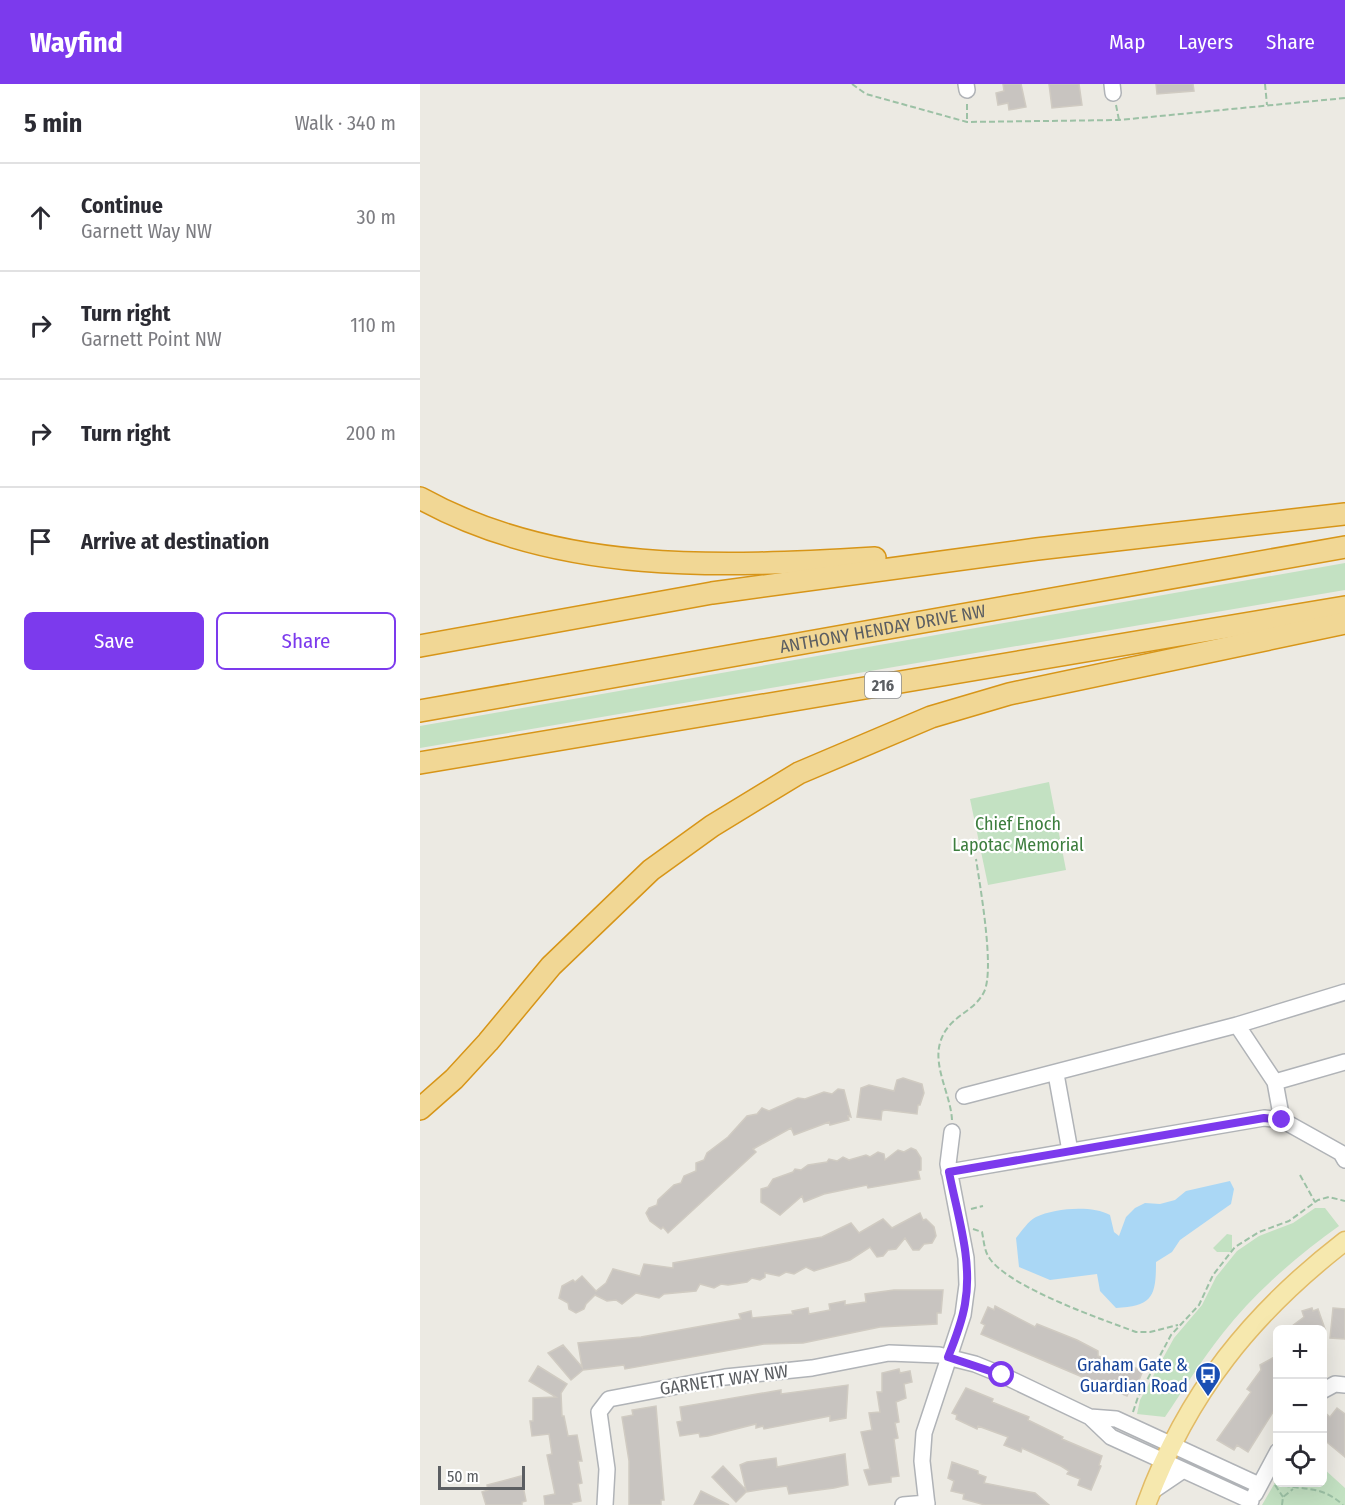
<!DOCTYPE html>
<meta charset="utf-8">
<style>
body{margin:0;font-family:"Fira Sans Condensed",sans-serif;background:#f2f2f3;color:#2b2b33}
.controls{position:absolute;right:18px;bottom:18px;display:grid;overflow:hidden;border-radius:9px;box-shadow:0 6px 24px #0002}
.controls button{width:54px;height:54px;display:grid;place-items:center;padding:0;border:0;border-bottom:2px solid #e1e1e2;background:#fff;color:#2b2b33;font:30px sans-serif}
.scale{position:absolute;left:18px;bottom:15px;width:87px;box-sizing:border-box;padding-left:6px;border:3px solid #5b5e62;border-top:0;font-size:16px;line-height:21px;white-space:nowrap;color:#5b5e62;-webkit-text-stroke:4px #fff;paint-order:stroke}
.stop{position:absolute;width:18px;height:18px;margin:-14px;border:4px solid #7c3aed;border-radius:50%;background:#fff}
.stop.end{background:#7c3aed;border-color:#fff;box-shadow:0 2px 6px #0008}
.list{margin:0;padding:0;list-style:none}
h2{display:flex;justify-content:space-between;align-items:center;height:78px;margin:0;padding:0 24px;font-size:26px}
h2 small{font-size:20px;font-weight:400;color:#7c7c81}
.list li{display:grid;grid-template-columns:39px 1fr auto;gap:18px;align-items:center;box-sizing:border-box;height:108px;padding:0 24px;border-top:2px solid #e1e1e2}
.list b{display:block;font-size:22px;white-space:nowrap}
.list p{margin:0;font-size:20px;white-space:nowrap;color:#7c7c81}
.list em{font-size:20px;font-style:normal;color:#7c7c81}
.actions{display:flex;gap:12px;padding:18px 24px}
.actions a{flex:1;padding:14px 0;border:2px solid #7c3aed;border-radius:9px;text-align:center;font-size:21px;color:#7c3aed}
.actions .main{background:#7c3aed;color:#fff}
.icon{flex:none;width:33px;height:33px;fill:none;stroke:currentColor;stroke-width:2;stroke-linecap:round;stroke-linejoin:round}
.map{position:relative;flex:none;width:925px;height:1421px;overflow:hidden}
header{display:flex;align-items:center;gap:36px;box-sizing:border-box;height:84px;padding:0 30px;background:#7c3aed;color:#fff}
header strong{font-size:28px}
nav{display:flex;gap:33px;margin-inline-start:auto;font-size:21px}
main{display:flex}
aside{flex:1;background:#fff}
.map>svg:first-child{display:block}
.green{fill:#c3e1c2}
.water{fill:#aad7f5}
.building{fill:#c8c4c0;stroke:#d0cbc2;stroke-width:1.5}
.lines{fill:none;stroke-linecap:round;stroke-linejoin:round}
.minor-casing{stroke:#b0b3b7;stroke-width:18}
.major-casing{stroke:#e2bb66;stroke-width:21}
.highway-casing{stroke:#d79518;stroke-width:24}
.path{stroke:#9cc1a5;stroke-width:2;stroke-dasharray:6 3;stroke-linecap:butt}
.minor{stroke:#fff;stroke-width:15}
.major{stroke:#f6e8ae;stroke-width:18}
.highway{stroke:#f1d795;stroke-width:21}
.route{stroke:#7c3aed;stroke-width:8}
.labels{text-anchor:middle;stroke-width:4.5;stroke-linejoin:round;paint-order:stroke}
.shield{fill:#fff;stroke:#8c8e91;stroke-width:1.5}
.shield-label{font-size:16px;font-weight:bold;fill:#5b5e62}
.street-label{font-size:18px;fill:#5b5e62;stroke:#fff}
.park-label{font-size:18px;fill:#3d7e3e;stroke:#fff}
.transit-label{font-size:18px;fill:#164399;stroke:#fff;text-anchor:end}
</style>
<header>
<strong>Wayfind</strong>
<nav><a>Map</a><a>Layers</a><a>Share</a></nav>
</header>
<main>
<aside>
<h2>5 min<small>Walk · 340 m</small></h2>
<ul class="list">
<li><svg class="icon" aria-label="ahead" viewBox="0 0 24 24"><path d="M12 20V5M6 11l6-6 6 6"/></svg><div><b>Continue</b><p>Garnett Way NW</p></div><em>30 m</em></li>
<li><svg class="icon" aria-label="right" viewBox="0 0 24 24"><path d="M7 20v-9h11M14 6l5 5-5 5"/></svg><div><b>Turn right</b><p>Garnett Point NW</p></div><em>110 m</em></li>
<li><svg class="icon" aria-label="right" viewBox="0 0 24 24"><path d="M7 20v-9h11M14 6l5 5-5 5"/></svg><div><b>Turn right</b></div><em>200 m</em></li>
<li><svg class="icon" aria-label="arrive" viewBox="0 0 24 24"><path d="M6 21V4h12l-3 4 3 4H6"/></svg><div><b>Arrive at destination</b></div></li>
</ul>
<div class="actions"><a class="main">Save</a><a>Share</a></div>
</aside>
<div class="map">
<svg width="925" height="1421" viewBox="0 0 925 1421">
<rect width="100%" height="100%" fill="#eceae3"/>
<path class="green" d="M925,479V506L0,664V642Z
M629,698L646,786L568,801L550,715Z
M895,1124H905L919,1142C877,1172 835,1208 803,1249C782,1275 764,1305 745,1333L717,1330L720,1316L754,1254L782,1221L796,1193L817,1167L839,1152L873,1139Z
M807,1150L812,1151V1168H797L793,1164Z
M903,1384L925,1404V1421H842L857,1395L858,1398H902Z"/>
<path class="water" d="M810,1097L814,1105L811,1120L760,1156L752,1168L736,1178C736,1212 733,1222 696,1224L680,1207L677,1190L630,1196L599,1183L596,1154C602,1147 608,1137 616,1133C635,1124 672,1121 690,1131L694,1148L699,1152L706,1133L715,1124L725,1119L740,1120L755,1116L766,1107Z"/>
<path class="building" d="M583,0H601L606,23L589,26L588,19L578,21L576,9L584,7Z
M629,0H659L662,21L632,24Z
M736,0H773L774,7L737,10Z
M483,994L502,1000L504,1009L500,1021H498L497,1030L465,1026L462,1027L461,1036L437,1033L441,1004L449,1001L474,1007L477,996Z
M418,1005L424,1006L431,1033L428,1032L429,1036L410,1041L409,1038L374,1051L371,1044L333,1065L336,1068L248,1149L243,1143L241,1145L230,1137L226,1129L229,1124L237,1121L238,1116L254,1101L261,1099L264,1092L276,1087V1079L284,1076L287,1069L308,1053L327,1032L337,1030L342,1024L349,1027L378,1014L385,1015L404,1008L412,1010Z
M491,1064L496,1066L501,1074V1086L498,1087L500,1095L448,1104L447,1101L404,1110L384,1118L382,1112L360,1131L341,1118V1105L348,1103L353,1095L373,1088L375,1085L381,1086L388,1081L407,1078L409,1075L417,1077L423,1073L429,1076L446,1071L450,1073L458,1068L464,1070L465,1076L478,1066L484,1068Z
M500,1129L503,1136L506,1135L514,1143L516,1152L512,1159L504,1160L499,1166H493L485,1154L476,1165L468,1166L463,1172L457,1173L450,1163L430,1176L394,1187L386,1183L374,1190L366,1188L359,1192L345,1189V1193L340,1196L332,1194L327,1198L308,1201L301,1200L294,1204L280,1200L276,1207L244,1210L239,1214L216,1209L202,1220L196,1216L187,1217L175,1211L166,1220L164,1225L156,1229L149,1225L148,1219L139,1214L142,1202L153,1196L155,1198L162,1192L176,1207L186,1199L193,1185L220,1192L224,1180L253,1184V1179L402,1153L431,1139L439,1149L463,1135L472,1144Z
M474,1206H523L521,1229H517V1240L460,1243L383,1259L344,1260L205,1285L204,1281L163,1286L151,1296L128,1269L143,1261L162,1283L158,1259L221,1253L321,1235L319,1230L331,1227L332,1234L373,1230L372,1227L388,1224L389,1230L410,1226L409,1220L425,1217V1221L446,1218L445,1210Z
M575,1222L615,1243L617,1240L657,1256L678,1267V1272L693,1278L723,1286L716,1304L711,1302L707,1312L561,1250L565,1241L561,1239L568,1223L574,1226Z
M892,1224L893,1227L898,1225L905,1245H868L884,1233L882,1227Z
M913,1224L925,1225V1255L910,1254Z
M858,1271V1320L828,1368L817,1361L814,1366L797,1356L831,1308L827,1305L841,1286L840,1281Z
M118,1282L147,1300L141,1309L142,1332H144L148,1352L157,1351L162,1377H158L162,1399L158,1400L161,1417L151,1419L152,1421H125L124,1412L135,1410L127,1371L132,1370L129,1350L112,1352L110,1337H113V1314L136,1313L109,1297Z
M479,1285L480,1289L490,1287L492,1298L484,1300L486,1314L476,1318L479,1338L475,1339L478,1354L474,1355L479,1392L471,1393V1398L449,1401L444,1386L450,1385L441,1348L452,1346L449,1329L460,1328L457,1308H462V1289Z
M428,1301L426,1334L410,1337V1332L344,1345L343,1342L336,1344V1340L288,1352L280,1353L279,1349L260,1352L257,1338L262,1337L260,1323L361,1306V1310Z
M546,1304L573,1315L572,1318L609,1333L608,1336L643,1353L642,1355L682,1372L679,1381L681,1382L671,1406L658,1401L660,1395L647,1390L649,1387L641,1382L602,1364L601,1368L584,1361L588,1353L558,1342L557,1345L536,1335L537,1331L532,1329Z
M236,1322L244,1416H241V1421H209V1377L202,1333L213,1331L212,1326Z
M917,1324L925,1330V1373L903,1355V1327L910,1333Z
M425,1370L428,1401L414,1404L369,1410L367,1402L344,1405L326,1408L316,1418L292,1393L303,1382L326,1406L320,1381L327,1378L356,1374L357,1383Z
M532,1378L558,1387V1390L566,1393L564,1399L615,1409L629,1421H565L543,1415L544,1410L531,1407L534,1397L528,1394Z
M101,1392L106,1417L102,1418V1421H66L62,1408L68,1406L67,1401Z
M281,1407L309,1421H274Z"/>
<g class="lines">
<defs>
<path id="minor" d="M546,0L547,6
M692,0L693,9
M817,941L925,908
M636,990L650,1067
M855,998L925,978
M544,1012L817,941L855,998L862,1036
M529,1088L844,1034L862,1036L921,1069L925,1076
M902,1307L915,1300L925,1301
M670,1333L696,1335L839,1401
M731,1408L762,1387
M835,1410L858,1367
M185,1421L187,1385L179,1328L189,1315L305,1293L392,1284L469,1269L519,1271L555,1280L582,1291L670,1333L691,1353L831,1417
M483,1421L507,1419
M507,1421L502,1377L504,1349L543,1231L547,1201L546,1174L528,1080L532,1048"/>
<path id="major" d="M726,1421C767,1309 832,1229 925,1157"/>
<g id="highway">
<path d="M0,414C139,491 301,483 455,474"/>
<path d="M0,562L292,509L617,465L925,430"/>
<path id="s1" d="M0,627L925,463"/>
<path d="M0,679L925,523"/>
<path d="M0,1025L34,995L68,958L131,882L231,786L292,742L379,689L511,633L589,610L925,539"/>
</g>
</defs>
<use href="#minor" class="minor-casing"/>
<use href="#major" class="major-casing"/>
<use href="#highway" class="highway-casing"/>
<path class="path" d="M432,0L446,10L547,38L699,36L925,14
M845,0L847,21
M547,20V38
M696,21L699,36
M532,1036C531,1012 513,983 520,959C528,931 553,930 564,908C575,886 560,802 556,775
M880,1091L895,1118
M551,1125L563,1122
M553,1145L562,1148C564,1157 564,1167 570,1175C591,1204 681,1235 716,1248H730L758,1241
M713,1328L718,1313L751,1251L779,1221L793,1191L815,1163L839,1148L869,1137L898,1116L909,1113L925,1117
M855,1399C882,1408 899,1399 923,1421
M855,1401L863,1413
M862,1421L863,1413L873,1405"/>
<use href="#minor" class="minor"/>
<use href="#major" class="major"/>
<use href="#highway" class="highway"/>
</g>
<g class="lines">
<path class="route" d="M582,1291L528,1273C535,1256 542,1238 545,1220C553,1176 537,1130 529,1088L844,1034L862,1036"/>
</g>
<defs>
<symbol id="bus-pin" viewBox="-11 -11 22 30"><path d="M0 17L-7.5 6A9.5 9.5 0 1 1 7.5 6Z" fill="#1a4fb4" stroke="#fff"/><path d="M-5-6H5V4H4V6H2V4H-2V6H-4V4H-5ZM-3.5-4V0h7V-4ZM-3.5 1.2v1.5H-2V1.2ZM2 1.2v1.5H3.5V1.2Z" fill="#fff"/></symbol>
</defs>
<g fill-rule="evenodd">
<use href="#bus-pin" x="773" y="1276" width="30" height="40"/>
</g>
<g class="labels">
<rect class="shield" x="445" y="588" width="36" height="26" rx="4.5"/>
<g class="shield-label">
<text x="463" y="607">216</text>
</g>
<g class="street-label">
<text dy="6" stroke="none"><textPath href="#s1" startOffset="470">ANTHONY HENDAY DRIVE NW</textPath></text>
<text transform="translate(304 1296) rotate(-8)" y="6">GARNETT WAY NW</text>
</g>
<g class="park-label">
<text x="598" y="746">Chief Enoch<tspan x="598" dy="21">Lapotac Memorial</tspan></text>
</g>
<g class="transit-label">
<text x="768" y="1287">Graham Gate &amp;<tspan x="768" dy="21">Guardian Road</tspan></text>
</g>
</g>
</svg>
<div class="controls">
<button>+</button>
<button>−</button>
<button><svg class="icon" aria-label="locate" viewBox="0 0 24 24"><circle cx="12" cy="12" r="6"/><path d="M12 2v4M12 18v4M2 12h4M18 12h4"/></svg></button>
</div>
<div class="scale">50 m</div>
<div class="stop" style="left:582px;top:1291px"></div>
<div class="stop end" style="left:862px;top:1036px"></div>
</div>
</main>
